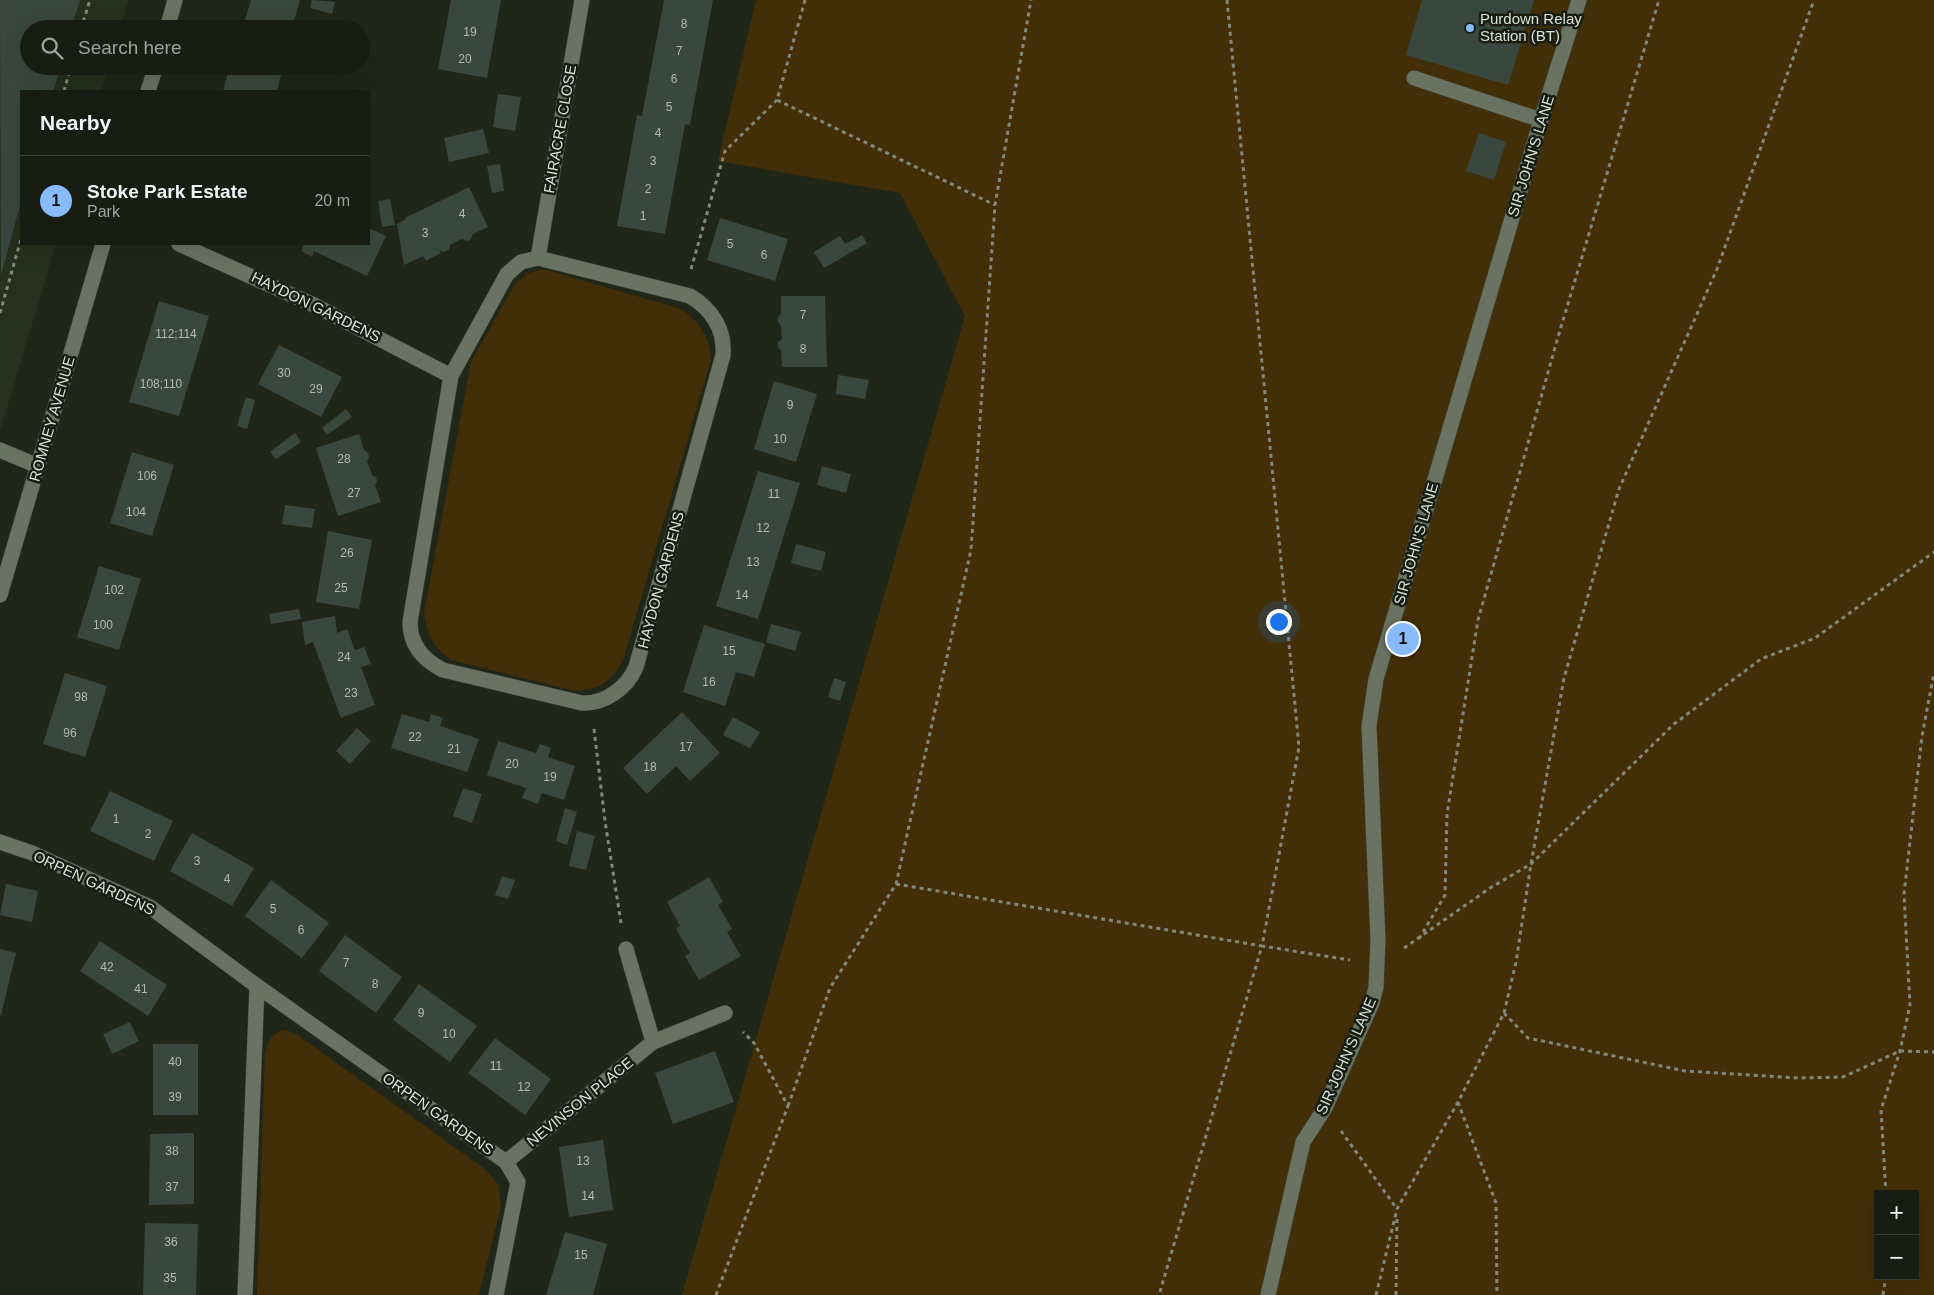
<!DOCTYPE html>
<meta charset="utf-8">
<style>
body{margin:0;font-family:Helvetica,sans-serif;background:#252a21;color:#f1f3f6}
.controls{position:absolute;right:15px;bottom:15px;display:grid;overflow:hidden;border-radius:0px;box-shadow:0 5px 20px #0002}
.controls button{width:45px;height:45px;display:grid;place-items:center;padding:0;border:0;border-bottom:1px solid #363b33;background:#181d13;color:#f1f3f6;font:25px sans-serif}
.you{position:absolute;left:1278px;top:621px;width:18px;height:18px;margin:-12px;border:4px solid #fff;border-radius:50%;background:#1a73e8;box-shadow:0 0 0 8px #1a73e833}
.badge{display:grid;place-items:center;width:32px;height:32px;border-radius:50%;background:#88bafc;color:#111;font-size:16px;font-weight:700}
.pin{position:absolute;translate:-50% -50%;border:2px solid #fff;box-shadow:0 1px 5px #0006}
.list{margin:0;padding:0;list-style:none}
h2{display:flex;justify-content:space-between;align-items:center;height:65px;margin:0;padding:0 20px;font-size:21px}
h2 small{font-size:16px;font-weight:400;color:#9fa2a0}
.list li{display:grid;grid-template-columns:32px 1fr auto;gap:15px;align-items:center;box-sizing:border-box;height:90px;padding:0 20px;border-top:1px solid #363b33}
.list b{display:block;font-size:19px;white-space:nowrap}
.list p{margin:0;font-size:16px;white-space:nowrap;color:#9fa2a0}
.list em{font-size:16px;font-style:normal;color:#9fa2a0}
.icon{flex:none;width:28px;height:28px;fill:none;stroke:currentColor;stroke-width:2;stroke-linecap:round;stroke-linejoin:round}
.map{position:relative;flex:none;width:1934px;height:1295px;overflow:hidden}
.search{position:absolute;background:#181d13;box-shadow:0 5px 20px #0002;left:20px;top:20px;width:350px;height:55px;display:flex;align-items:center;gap:12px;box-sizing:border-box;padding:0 18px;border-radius:28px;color:#9fa2a0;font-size:19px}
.panel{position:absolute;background:#181d13;box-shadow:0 5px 20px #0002;left:20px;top:90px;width:350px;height:155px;border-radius:0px}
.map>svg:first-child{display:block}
.built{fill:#26301c}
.green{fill:#432f07;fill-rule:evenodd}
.building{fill:#39483e}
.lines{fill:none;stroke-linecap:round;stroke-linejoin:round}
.minor-casing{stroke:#3c4237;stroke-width:16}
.path{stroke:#83887d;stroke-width:3;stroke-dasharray:4 4;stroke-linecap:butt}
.minor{stroke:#6a7262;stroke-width:15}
.poi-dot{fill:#88bafc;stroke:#171d10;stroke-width:2}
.labels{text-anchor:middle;stroke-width:5;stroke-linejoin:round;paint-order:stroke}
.number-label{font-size:12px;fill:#b3bab1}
.poi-label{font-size:15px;fill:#dce0d7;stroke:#171d10;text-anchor:start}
.street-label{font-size:15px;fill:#dce0d7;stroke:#171d10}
</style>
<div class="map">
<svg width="1934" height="1295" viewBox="0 0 1934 1295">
<rect width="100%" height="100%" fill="#202719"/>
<path class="built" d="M0,0H128L120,29H29V66H109L101,91H21V244H56L0,432Z"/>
<path class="green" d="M756,0H1934V1295H682L965,316L900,193L718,161ZM1878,1194H1915V1276H1878Z
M541,270H546L681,309C700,322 710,337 711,360L623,660C613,680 599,690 576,691L452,660C432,647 428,636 424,613L471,362L515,284L529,273Z
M282,1030L289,1031L296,1034L485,1169L498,1184L501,1206L479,1295H257L265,1053C268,1041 271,1035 282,1030Z"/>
<path class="building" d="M0,0H80L71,29H29V66H61L53,91H21V202L1,275Z
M251,0H300L292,29H242Z
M312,0L335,2L332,14L310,8Z
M451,0H501L487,78L438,69Z
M664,0H713L690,125L685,124L665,234L617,226L637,115L642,116Z
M1422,0H1534L1508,85L1406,55Z
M230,66H264L282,72L277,91H223Z
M498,94L521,97L515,131L493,127Z
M483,129L489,153L449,162L444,138Z
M1479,133L1506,142L1494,180L1466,171Z
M500,164L504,191L492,193L487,166Z
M469,187L488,227L473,234L471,239L467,241L462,239L450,245L449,250L444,252L439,250L441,253L426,261L423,256L404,265L397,224L406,219L405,218Z
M390,199L395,225L382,227L378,201Z
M720,218L788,239L775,281L707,260Z
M369,228L386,236L367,276L314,251L312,257L301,251L304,244H369Z
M862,235L867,243L824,268L814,252L840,236L845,244Z
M781,296H825L827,367H782L781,350L778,347V342L782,339L781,325L778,322V317L781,314Z
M159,301L209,316L179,416L129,402Z
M279,345L342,377L321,417L258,384Z
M838,375L869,380L865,399L836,394Z
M774,381L817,394L796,462L754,449Z
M246,397L255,400L247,429L237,426Z
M346,409L352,417L327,435L322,428Z
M295,433L301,442L276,459L270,452Z
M359,434L364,450L368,453L369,457L367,461L372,475L376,477L377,481L375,485L381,502L338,516L316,448Z
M132,452L174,465L152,536L110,523Z
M822,466L851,474L846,493L817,485Z
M758,471L800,483L758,619L716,606Z
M285,505L315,509L312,528L282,524Z
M328,531L372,540L359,609L316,602Z
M796,544L826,552L821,571L791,563Z
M99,566L141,579L119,650L77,637Z
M299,609L301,619L271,624L269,614Z
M335,616L337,633L347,629L355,650L364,647L371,664L361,667L375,705L341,718L313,642L305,645L302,622Z
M771,624L801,632L795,651L766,642Z
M704,625L765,644L754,677L736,672L725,706L683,692Z
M65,673L107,686L85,757L43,744Z
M834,678L846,682L840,701L828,697Z
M682,712L720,753L690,781L676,766L647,794L623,768Z
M402,714L429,722L431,714L443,718L440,726L479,739L467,772L391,748Z
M733,717L760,732L750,748L723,735Z
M357,728L371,741L350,764L336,751Z
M498,741L536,753L540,744L551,748L548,757L575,766L564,800L542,793L538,804L522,798L526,788L487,775Z
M463,788L482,794L472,823L453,816Z
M110,791L173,821L154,861L90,831Z
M565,808L577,812L567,845L556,841Z
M577,831L595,836L586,870L569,866Z
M192,833L254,868L232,906L170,871Z
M502,876L515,880L508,899L495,895Z
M709,877L723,902L718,905L732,929L727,932L741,956L699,980L685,956L690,953L676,929L680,926L667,902Z
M271,880L329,923L302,958L245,916Z
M6,884L38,891L32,922L0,915Z
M345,935L402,977L376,1013L319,971Z
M100,941L167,985L148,1016L80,971Z
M0,949L16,953L1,1015H0Z
M419,984L477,1026L450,1062L393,1020Z
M130,1022L139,1041L112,1054L103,1034Z
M495,1038L551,1079L525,1115L468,1073Z
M153,1044H198V1115H153Z
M715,1051L734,1102L673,1124L655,1073Z
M194,1133V1204L149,1205L150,1134Z
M603,1140L613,1210L569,1217L559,1147Z
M145,1223L198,1224L196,1295H143Z
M565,1232L607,1244L593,1295H546Z"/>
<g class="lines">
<defs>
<path id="minor" d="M167,29L175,0
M1414,78L1541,120
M148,91L156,66
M179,244L314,305L451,376
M538,258L690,296C712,309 725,330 723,355L636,667C627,688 605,704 582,703L443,670C423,660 410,645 410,622L451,376L507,274L521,262Z
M538,258L582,0
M0,450L38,466
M0,595L103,244
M0,842L32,853L150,907L257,986L506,1162L518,1182L496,1295
M626,949L653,1042
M506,1162L653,1042L725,1013
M245,1295L257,986
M1268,1295L1303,1142L1325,1108L1372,1003L1376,987L1378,940L1369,726L1376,679L1541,120L1579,0"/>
</defs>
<use href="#minor" class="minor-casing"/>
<path class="path" d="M805,0L777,100L995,205
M1227,0L1299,747L1262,946L1350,960
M81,29L90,0
M64,91L71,66
M691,269L725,151L777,100
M0,313L21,239
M594,729L605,821L621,923
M896,884L1262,946L1159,1295
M1419,939L1445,895L1447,814L1478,620L1558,337L1659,0
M1404,948L1490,888L1531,864L1674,724L1761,659L1815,638L1934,552
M1504,1013L1528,1038L1685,1071L1798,1078L1843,1077L1900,1051L1934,1052
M1458,1102L1496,1203L1497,1295
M788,1106L830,988L896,884L971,550L995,205L1031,0
M1341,1131L1397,1209
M1886,1194L1881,1110L1900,1051L1910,1005L1904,894L1922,736L1934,673
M716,1295L788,1106L754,1043L743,1032
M1376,1295L1397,1209L1458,1102L1504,1013L1516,962L1531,864L1564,678L1619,489L1717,269L1814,0
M1396,1295L1397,1216
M1883,1295L1886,1276"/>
<use href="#minor" class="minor"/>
</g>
<circle class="poi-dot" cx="1470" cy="28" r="5"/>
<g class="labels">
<g class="number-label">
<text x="684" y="28">8</text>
<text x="470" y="36">19</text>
<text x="679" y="55">7</text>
<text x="465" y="63">20</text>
<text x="674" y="83">6</text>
<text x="669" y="111">5</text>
<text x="658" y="137">4</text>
<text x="653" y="165">3</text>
<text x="648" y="193">2</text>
<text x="462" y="218">4</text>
<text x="643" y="220">1</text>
<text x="425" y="237">3</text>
<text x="730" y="248">5</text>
<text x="764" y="259">6</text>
<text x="803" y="319">7</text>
<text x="176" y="338">112;114</text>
<text x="803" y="353">8</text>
<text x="284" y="377">30</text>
<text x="161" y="388">108;110</text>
<text x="316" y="393">29</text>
<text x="790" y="409">9</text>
<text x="780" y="443">10</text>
<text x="344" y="463">28</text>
<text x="147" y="480">106</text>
<text x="354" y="497">27</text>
<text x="774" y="498">11</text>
<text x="136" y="516">104</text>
<text x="763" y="532">12</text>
<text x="347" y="557">26</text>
<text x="753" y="566">13</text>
<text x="341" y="592">25</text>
<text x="114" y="594">102</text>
<text x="742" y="599">14</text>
<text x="103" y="629">100</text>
<text x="729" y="655">15</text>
<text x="344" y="661">24</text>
<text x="709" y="686">16</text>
<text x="351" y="697">23</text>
<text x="81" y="701">98</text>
<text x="70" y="737">96</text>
<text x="415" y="741">22</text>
<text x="686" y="751">17</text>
<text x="454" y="753">21</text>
<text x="512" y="768">20</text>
<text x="650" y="771">18</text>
<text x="550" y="781">19</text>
<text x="116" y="823">1</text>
<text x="148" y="838">2</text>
<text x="197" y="865">3</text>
<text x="227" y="883">4</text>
<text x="273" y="913">5</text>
<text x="301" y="934">6</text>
<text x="346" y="967">7</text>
<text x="107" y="971">42</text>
<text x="375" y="988">8</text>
<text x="141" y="993">41</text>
<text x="421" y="1017">9</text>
<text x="449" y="1038">10</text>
<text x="175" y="1066">40</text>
<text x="496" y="1070">11</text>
<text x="524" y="1091">12</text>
<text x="175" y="1101">39</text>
<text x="172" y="1155">38</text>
<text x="583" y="1165">13</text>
<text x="172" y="1191">37</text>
<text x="588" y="1200">14</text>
<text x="171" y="1246">36</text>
<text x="581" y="1259">15</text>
<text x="170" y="1282">35</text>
</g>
<g class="poi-label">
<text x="1480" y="24">Purdown Relay<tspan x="1480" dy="17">Station (BT)</tspan></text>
</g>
<g class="street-label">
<text transform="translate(560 129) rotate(-80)" y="5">FAIRACRE CLOSE</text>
<text transform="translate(1531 156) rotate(-73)" y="5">SIR JOHN'S LANE</text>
<text transform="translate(316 307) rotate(26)" y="5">HAYDON GARDENS</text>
<text transform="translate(52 419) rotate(-74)" y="5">ROMNEY AVENUE</text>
<text transform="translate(1416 544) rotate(-74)" y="5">SIR JOHN'S LANE</text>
<text transform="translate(661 580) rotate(-75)" y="5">HAYDON GARDENS</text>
<text transform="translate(94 883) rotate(25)" y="5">ORPEN GARDENS</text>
<text transform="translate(1346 1056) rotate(-66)" y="5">SIR JOHN'S LANE</text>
<text transform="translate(580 1102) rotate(-39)" y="5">NEVINSON PLACE</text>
<text transform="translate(438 1114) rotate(35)" y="5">ORPEN GARDENS</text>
</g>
</g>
</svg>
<div class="controls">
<button>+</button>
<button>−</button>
</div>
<div class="you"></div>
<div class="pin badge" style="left:1403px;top:639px">1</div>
<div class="search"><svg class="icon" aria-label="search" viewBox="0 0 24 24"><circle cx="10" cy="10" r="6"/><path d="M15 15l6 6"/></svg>Search here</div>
<section class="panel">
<h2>Nearby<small></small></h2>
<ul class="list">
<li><span class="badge">1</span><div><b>Stoke Park Estate</b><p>Park</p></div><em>20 m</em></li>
</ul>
</section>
</div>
